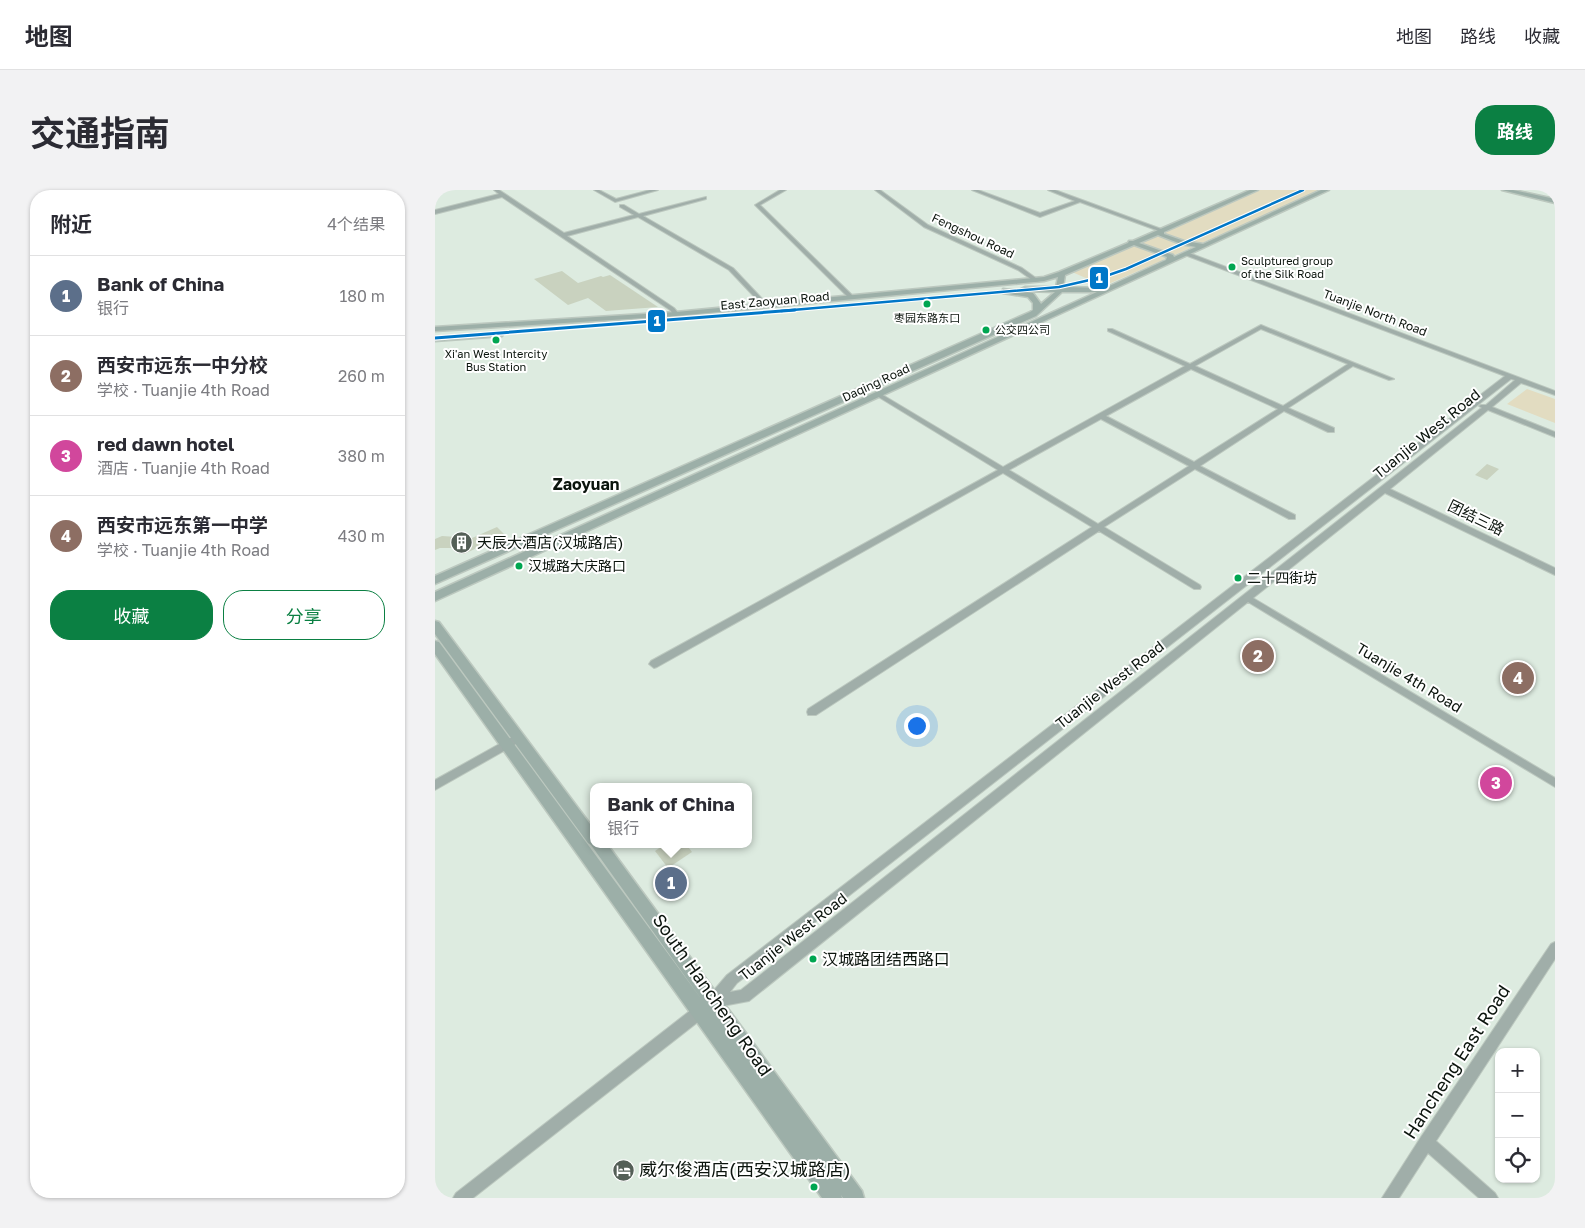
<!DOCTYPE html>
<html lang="zh">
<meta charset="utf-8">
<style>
body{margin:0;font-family:"Golos Text","Noto Sans SC",sans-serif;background:#f2f2f3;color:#2b2b33}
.controls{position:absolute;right:15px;bottom:15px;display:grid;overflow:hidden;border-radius:10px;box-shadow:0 1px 4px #0004}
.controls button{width:45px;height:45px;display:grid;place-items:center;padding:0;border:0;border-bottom:1px solid #e1e1e2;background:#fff;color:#2b2b33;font:25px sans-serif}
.you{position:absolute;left:481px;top:535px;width:18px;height:18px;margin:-12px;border:4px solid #fff;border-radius:50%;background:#1a73e8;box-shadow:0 0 0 8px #1a73e833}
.badge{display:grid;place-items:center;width:32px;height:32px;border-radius:50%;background:#0b8043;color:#fff;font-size:16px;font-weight:700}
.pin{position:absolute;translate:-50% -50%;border:2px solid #fff;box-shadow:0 1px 5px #0006}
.popup{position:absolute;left:155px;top:593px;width:162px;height:65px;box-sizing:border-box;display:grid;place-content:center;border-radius:10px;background:#fff;filter:drop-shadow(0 1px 4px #0005);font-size:16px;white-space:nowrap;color:#7c7c81}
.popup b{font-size:19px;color:#2b2b33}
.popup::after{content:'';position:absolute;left:50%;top:100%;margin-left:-10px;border:10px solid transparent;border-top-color:#fff}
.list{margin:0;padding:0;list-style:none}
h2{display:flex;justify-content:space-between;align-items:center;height:65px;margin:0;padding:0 20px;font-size:21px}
h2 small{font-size:16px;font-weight:400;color:#7c7c81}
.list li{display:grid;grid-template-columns:32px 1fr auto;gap:15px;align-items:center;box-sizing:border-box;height:80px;padding:0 20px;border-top:1px solid #e1e1e2}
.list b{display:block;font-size:19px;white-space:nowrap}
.list p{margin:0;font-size:16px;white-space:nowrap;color:#7c7c81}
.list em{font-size:16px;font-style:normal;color:#7c7c81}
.actions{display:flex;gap:10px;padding:15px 20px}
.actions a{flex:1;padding:11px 0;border:1px solid #0b8043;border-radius:20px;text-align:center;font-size:18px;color:#0b8043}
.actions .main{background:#0b8043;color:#fff}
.icon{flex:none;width:28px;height:28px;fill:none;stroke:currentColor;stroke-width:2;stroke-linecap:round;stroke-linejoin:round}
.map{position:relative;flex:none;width:1120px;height:1008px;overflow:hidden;border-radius:20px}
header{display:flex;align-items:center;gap:30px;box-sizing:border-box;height:70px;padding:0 25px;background:#fff;border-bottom:1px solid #e1e1e2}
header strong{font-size:24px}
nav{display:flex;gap:28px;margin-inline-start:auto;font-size:18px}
.intro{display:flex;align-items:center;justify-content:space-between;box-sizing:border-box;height:120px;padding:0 30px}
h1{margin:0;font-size:35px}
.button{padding:12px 22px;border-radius:20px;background:#0b8043;color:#fff;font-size:18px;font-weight:700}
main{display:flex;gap:30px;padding:0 30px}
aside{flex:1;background:#fff;border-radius:20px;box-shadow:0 1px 4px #0004}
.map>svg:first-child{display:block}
.green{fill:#e2dcc1}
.building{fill:#c9d2bf}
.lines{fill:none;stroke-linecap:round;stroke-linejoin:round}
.minor-casing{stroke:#bcc8bf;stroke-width:2}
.major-casing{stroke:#bcc8bf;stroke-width:3}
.minor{fill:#a0aea9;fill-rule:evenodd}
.major{fill:#9cafa8;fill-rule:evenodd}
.metro-1-far1-casing{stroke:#fff;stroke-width:4.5}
.metro-1-casing{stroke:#fff;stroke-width:5.5}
.metro-1-far1{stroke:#0077c8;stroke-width:2.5}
.metro-1{stroke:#0077c8;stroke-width:3}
.bus-dot{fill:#00a651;stroke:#fff;stroke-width:2}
.labels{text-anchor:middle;stroke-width:4;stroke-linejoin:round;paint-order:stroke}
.far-bus-label{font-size:11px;fill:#0b140d;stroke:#fff;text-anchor:start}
.far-street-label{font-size:12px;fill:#0b140d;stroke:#fff}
.bus-label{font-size:14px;fill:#0b140d;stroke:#fff;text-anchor:start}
.street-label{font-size:15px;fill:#0b140d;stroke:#fff}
.poi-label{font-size:15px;fill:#0b140d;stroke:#fff;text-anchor:start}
.far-district-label{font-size:16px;font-weight:bold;fill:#0b140d;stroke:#fff}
.near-bus-label{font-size:16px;fill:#0b140d;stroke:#fff;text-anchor:start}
.near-street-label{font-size:18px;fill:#0b140d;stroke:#fff}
.near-poi-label{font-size:18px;fill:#0b140d;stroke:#fff;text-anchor:start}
.line-badge{stroke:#fff;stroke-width:2}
.badge-label{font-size:14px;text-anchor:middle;font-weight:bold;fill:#fff}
</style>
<header>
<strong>地图</strong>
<nav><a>地图</a><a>路线</a><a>收藏</a></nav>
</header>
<div class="intro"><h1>交通指南</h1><a class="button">路线</a></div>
<main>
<aside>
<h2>附近<small>4个结果</small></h2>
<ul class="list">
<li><span class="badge" style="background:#5c6f8a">1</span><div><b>Bank of China</b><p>银行</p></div><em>180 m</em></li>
<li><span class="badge" style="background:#8d6e63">2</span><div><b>西安市远东一中分校</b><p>学校 · Tuanjie 4th Road</p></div><em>260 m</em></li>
<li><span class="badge" style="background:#d1479c">3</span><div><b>red dawn hotel</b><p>酒店 · Tuanjie 4th Road</p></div><em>380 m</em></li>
<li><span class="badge" style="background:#8d6e63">4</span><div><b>西安市远东第一中学</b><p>学校 · Tuanjie 4th Road</p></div><em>430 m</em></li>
</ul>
<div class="actions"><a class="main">收藏</a><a>分享</a></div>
</aside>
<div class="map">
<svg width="1120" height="1008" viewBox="0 0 1120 1008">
<rect width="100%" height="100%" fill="#ddebe0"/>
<path class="green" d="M825,0H888L669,96L637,82Z
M1092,199L1120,209V233L1072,214Z"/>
<path class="building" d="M127,81L143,93L166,86L168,87L175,85L223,117L171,121L153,108L133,115L99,89Z
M1052,274L1064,279L1052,290L1040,285Z
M62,337L70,345L29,364L24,358H5L0,360V349L7,346L37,348Z
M230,654H239L242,658L251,654L257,662L233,678L220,661Z"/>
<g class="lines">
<defs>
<path id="minor" d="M59,0H64L129,43L199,25L185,17V15H189L204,24L271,7V9L208,26L298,78L334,116L329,117L294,80L203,27L132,46L239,118L244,124L243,125H239L235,120L67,7L0,24V20L64,4Z
M159,0H164L181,9L215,0H223L180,12Z
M345,0H351L325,15L419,107V109H415L320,15Z
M440,0H445L493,35L587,78L605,91L600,92L583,80L489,37Z
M537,0H543L605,23L640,11L613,0H620L729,40L724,41L645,12L605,27Z
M750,63H754L1120,201V205L1086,193L1057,217L1120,242V247L1053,220L955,299L1120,378V385L950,303L818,408L1120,588V597L813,412L314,811L282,817L38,1008H18L21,1003L274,806L292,785L1070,186L750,65ZM1076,189L1080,190L1051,215H1046L1044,216L1047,218L1045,219L306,800L295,802L302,793Z
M826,135L959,189L954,190L918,176L853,218L899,238V242H893L849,221L765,276L860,325V329H854L760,279L669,337L765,395L766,397L765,399H759L664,341L381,525H373L372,522L373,519L657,337L568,283L222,477L219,478L214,474L216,471L563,280L442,206V204H446L568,277L750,176L673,141V139H677L755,174ZM826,139L913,174L848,216L760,176ZM756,179L843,219L759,272L671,226ZM666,229L754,276L663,334L574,280Z
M77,547L81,548L82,551L81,554L0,600V590Z
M1120,752V769L1001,951L1060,1003L1063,1008H1044L993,963L964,1008H947L986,947L1116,754Z"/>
<path id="major" d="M815,0H823L729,42V44L749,51L768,54L886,0H894L0,411V402L662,102H627L601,126L0,394V386L595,122L598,120V113L593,107L568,103V99L598,103L606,114L620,102L590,101L586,99L590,97H621L623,87L609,91L241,126L0,141V137L241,122L609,87L624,82L693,53L694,51H698ZM723,45L746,54L761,57L739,67L738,65L704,53ZM699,55L732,67L731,70L670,98L628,97L630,85Z
M1067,0H1078L1120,9V13Z
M64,142L68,144L67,146L0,151V147Z
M0,431L4,432L158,638V654H172L427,1001L429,1008H408L406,1005L407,1008H387L0,464V451L4,452L267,810L156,655L153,653L0,444Z"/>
</defs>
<use href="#minor" class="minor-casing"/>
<use href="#major" class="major-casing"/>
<use href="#minor" class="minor"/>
<use href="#major" class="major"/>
<defs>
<path id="metro-1-far1" d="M346,121L624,97L668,87L691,79L868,0"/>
<path id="metro-1" d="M0,148L360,120"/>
</defs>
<use href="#metro-1-far1" class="metro-1-far1-casing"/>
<use href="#metro-1" class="metro-1-casing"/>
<use href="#metro-1-far1" class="metro-1-far1"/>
<use href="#metro-1" class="metro-1"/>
</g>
<defs>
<symbol id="building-disc" viewBox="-11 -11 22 22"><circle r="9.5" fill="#545f57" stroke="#fff"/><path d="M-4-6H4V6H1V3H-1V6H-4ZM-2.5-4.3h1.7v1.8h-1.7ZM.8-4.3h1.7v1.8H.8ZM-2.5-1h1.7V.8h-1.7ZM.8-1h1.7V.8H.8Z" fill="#fff"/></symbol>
<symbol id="hotel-disc" viewBox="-11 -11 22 22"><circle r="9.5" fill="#545f57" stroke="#fff"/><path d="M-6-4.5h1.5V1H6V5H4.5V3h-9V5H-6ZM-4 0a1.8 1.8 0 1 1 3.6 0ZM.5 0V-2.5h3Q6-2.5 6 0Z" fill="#fff"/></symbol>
</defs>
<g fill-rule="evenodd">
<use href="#building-disc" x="14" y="340" width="25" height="25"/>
<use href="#hotel-disc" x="176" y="968" width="25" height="25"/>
</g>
<g class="bus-dot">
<circle cx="797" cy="77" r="4.5"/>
<circle cx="492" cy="114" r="4.5"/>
<circle cx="551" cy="140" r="4.5"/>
<circle cx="61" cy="150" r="4.5"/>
<circle cx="84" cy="376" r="4.5"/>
<circle cx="803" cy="388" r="4.5"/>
<circle cx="378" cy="769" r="4.5"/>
<circle cx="379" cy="997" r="4.5"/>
</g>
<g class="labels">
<g class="far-bus-label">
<text x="806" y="75">Sculptured group<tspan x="806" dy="13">of the Silk Road</tspan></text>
<text x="492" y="132" text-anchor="middle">枣园东路东口</text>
<text x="560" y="144">公交四公司</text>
<text x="61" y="168" text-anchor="middle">Xi'an West Intercity<tspan x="61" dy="13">Bus Station</tspan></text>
</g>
<g class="far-street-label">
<text transform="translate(538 46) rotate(25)" y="4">Fengshou Road</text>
<text transform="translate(340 111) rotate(-5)" y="4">East Zaoyuan Road</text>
<text transform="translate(940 123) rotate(21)" y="4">Tuanjie North Road</text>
<text transform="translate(441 193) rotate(-25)" y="4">Daqing Road</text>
</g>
<g class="bus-label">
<text x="93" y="381">汉城路大庆路口</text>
<text x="812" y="393">二十四街坊</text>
</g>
<g class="street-label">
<text transform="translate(992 244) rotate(-39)" y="5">Tuanjie West Road</text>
<text transform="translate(1041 328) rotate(26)" y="5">团结三路</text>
<text transform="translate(974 488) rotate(31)" y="5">Tuanjie 4th Road</text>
<text transform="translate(675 495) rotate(-38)" y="5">Tuanjie West Road</text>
<text transform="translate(358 747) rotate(-38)" y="5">Tuanjie West Road</text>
</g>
<g class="poi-label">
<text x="42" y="358">天辰大酒店(汉城路店)</text>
</g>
<g class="far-district-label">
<text x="151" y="300">Zaoyuan</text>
</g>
<g class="near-bus-label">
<text x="387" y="775">汉城路团结西路口</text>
</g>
<g class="near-street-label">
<text transform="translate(277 805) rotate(55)" y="6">South Hancheng Road</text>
<text transform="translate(1022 872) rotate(-57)" y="6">Hancheng East Road</text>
</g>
<g class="near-poi-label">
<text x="204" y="986">威尔俊酒店(西安汉城路店)</text>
</g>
</g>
<g class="line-badge">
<rect x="654" y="76" width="20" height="24" rx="5" fill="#0077c8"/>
<rect x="212" y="119" width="19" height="24" rx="5" fill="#0077c8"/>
</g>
<g class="badge-label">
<text x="664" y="93">1</text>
<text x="222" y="136">1</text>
</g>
</svg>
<div class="controls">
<button>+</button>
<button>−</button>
<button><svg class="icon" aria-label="locate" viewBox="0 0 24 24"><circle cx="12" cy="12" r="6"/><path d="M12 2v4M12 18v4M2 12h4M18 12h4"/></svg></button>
</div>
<div class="you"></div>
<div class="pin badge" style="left:236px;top:693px;background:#5c6f8a">1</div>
<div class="popup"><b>Bank of China</b>银行</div>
<div class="pin badge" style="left:823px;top:466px;background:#8d6e63">2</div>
<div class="pin badge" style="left:1061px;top:593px;background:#d1479c">3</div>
<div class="pin badge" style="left:1083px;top:488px;background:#8d6e63">4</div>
</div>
</main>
